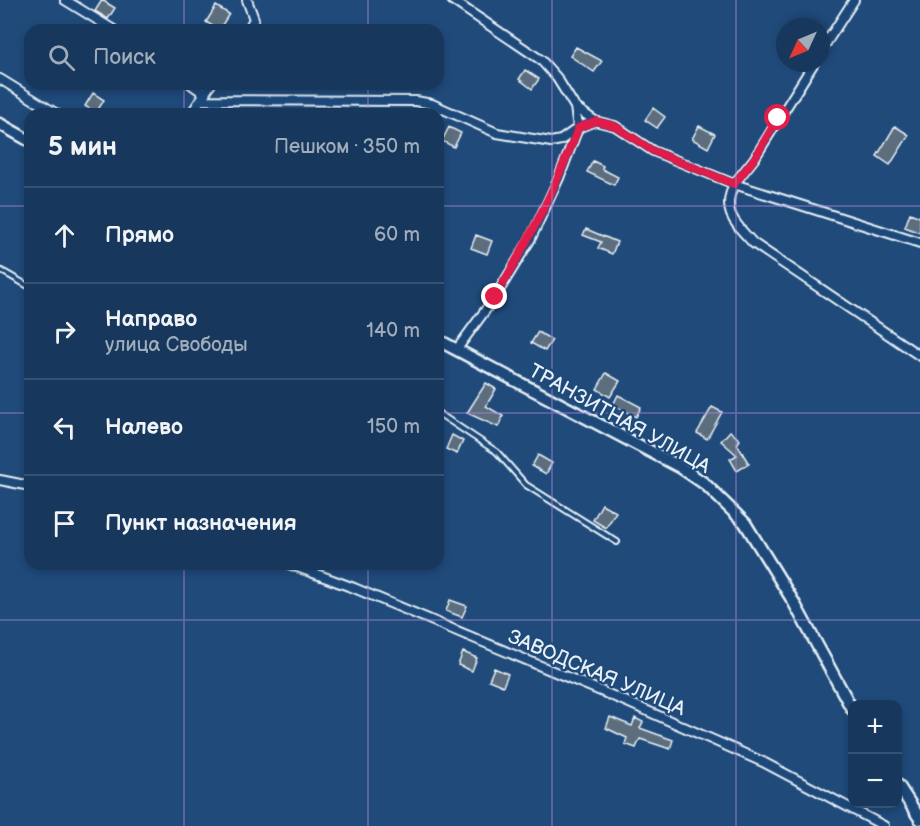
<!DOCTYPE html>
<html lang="ru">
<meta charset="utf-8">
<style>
body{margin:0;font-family:"Balsamiq Sans",sans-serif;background:#244365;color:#f1f3f6}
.controls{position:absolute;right:18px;bottom:18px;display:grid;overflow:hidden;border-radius:12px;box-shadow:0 3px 9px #0003}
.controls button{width:54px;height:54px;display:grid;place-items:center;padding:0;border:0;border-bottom:2px solid #365272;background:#17385c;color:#f1f3f6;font:30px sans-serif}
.compass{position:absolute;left:776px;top:18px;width:54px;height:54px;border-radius:50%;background:#17385c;box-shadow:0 3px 9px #0003;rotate:226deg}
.stop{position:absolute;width:18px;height:18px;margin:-14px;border:4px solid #e11d48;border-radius:50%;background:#fff}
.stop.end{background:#e11d48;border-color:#fff;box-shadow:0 2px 6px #0008}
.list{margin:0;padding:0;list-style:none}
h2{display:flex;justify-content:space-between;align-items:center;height:78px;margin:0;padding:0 24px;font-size:26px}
h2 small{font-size:20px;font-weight:400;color:#9eacbb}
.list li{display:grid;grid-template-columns:39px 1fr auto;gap:18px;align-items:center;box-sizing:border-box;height:96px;padding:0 24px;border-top:2px solid #365272}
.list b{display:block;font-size:22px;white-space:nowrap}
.list p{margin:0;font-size:20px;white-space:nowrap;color:#9eacbb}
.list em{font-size:20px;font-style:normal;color:#9eacbb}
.icon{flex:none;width:33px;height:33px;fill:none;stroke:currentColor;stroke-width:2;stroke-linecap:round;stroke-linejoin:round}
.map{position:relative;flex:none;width:920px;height:826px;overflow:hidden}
.search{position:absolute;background:#17385c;box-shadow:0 3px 9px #0003;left:24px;top:24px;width:420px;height:66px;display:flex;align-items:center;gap:15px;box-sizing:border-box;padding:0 21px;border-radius:18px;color:#9eacbb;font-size:22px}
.panel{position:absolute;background:#17385c;box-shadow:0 3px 9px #0003;left:24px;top:108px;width:420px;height:462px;border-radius:18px}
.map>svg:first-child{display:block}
.building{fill:#5c6e7d;stroke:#e8f1f8;stroke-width:1.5}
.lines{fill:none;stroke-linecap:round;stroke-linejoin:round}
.lane-casing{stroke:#e8f1f8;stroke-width:8}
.street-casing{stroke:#e8f1f8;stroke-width:12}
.secondary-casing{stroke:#e8f1f8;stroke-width:15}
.lane{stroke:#1f4a7a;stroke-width:4}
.street{stroke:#1f4a7a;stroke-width:8}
.secondary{stroke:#1f4a7a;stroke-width:10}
.route{stroke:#e11d48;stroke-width:8}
.grid{fill:none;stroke:#ac85d9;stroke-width:1.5;stroke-opacity:0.55}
.labels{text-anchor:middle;stroke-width:5;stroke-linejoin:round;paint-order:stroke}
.street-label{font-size:20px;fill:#e8f1f8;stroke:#1f4a7a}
</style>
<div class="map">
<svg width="920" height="826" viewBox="0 0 920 826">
<rect width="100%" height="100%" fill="#1f4a7a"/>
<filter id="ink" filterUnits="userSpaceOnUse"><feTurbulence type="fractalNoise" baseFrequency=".0167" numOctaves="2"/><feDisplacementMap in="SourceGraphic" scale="12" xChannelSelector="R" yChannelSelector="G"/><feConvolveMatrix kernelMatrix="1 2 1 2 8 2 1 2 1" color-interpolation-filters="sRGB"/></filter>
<g filter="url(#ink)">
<path class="building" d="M102,0L115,8L108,19L95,11Z
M216,6L229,14L219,30L206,22Z
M576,47L602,61L594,72L570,56Z
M525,70L539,79L532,89L519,79Z
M93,93L104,100L96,113L85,106Z
M653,108L665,117L657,128L645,120Z
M699,126L715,134L708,148L692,139Z
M895,126L909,135L890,165L877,156Z
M449,127L461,133L454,147L442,141Z
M593,161L603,166L602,169L618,177L614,185L587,172Z
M910,213L920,217V233L905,227Z
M586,229L617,242L612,254L598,248L601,242L583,235Z
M476,235L492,241L487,254L471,248Z
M538,332L552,340L545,351L531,343Z
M606,373L620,381L610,397L597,389Z
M486,383L496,389L486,406L503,416L498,427L467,413Z
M618,395L641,407L636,417L613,405Z
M712,407L722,412L707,439L697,433Z
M730,431L740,440L737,444L749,464L737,471L730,459L737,455L721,441Z
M452,435L463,441L457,454L446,449Z
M538,455L552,463L546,474L532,466Z
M602,504L616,512L606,528L593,520Z
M450,600L467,606L462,617L446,611Z
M463,652L477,658L472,671L458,665Z
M494,668L508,674L503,686L489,680Z
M610,717L632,726L635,718L643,722L640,728L673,740L670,749L640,739L636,748L625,744L627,738L606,728Z"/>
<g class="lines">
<defs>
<path id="lane" d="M0,270L30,287
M438,413L497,452L526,485L617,542"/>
<path id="street" d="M65,0L114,30
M247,0L254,19L248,30
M452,0L541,60L557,78L575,107L595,121L615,126L653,151L734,184L754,159L814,63
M821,51L854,0
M0,79L57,114
M191,84L205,94
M201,100L416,101L432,104L497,133L551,142L561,140L578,128L595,121
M191,114L211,84
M920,243L734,184C721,212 735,223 753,243L920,356
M457,349L495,297L530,240L559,178L578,128L575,107
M0,480L30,486
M289,564L354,588L627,702L763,762L884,826"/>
<path id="secondary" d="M0,124L30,141
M438,340L680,467L705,484L745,523L793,601L852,709
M898,785L920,819"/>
</defs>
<use href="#lane" class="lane-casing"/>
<use href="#street" class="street-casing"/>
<use href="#secondary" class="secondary-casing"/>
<use href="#lane" class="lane"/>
<use href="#street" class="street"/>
<use href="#secondary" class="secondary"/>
</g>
</g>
<g class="lines" filter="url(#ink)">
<path class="route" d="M495,297C528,242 556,188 578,128L596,121L615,126L653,151L734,184L754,159L778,118"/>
</g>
<path class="grid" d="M184,0V30M368,0V30M552,0V826M736,0V826M184,84V114M368,84V114M0,206H30M438,206H920M0,413H30M438,413H920M184,564V826M368,564V826M0,620H920"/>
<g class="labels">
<g class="street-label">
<text transform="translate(620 418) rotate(29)" y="7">ТРАНЗИТНАЯ УЛИЦА</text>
<text transform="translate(597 672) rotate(23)" y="7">ЗАВОДСКАЯ УЛИЦА</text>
</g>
</g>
</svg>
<div class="controls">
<button>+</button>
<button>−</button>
</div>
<svg class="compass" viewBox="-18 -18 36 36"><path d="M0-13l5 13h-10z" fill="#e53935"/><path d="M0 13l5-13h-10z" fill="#9eacbb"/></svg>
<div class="stop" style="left:778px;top:118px"></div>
<div class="stop end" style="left:495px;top:297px"></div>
<div class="search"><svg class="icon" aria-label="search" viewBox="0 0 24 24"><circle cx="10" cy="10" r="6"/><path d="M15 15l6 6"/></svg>Поиск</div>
<section class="panel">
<h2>5 мин<small>Пешком · 350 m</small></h2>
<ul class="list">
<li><svg class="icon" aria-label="ahead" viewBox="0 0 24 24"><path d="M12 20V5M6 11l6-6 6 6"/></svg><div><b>Прямо</b></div><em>60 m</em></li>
<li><svg class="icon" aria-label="right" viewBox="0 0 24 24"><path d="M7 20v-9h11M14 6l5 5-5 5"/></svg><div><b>Направо</b><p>улица Свободы</p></div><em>140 m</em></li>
<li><svg class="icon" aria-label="left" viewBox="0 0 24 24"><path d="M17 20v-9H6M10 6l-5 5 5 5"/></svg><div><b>Налево</b></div><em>150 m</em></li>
<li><svg class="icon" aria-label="arrive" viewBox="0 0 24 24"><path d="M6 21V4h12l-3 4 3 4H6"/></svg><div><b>Пункт назначения</b></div></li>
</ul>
</section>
</div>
